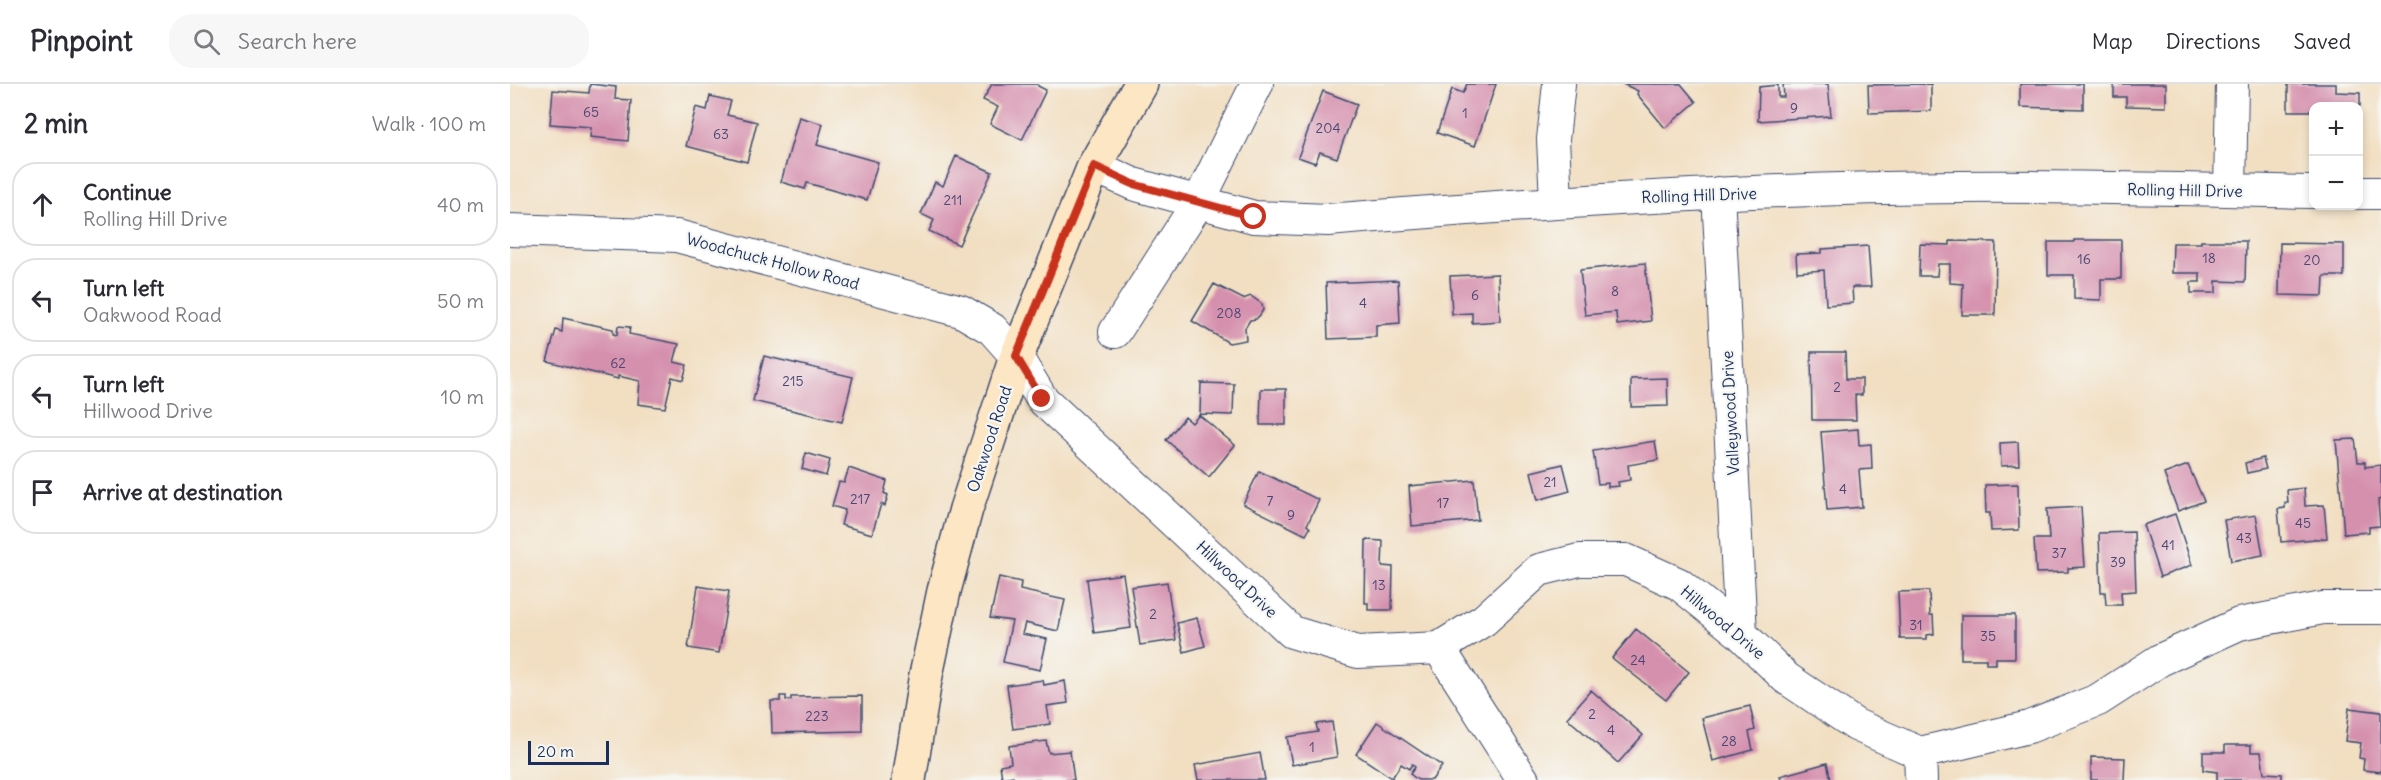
<!DOCTYPE html>
<meta charset="utf-8">
<style>
body{margin:0;font-family:Delius,sans-serif;background:#f7f7f7;color:#2b2b33}
.controls{position:absolute;right:18px;top:18px;display:grid;overflow:hidden;border-radius:12px;box-shadow:0 3px 9px #0003}
.controls button{width:54px;height:54px;display:grid;place-items:center;padding:0;border:0;border-bottom:2px solid #e1e1e2;background:#fff;color:#2b2b33;font:30px sans-serif}
.scale{position:absolute;left:18px;bottom:15px;width:81px;box-sizing:border-box;padding-left:6px;border:3px solid #1b2f5e;border-top:0;font-size:16px;line-height:21px;white-space:nowrap;color:#1b2f5e;-webkit-text-stroke:4px #f6f6f2;paint-order:stroke}
.stop{position:absolute;width:18px;height:18px;margin:-14px;border:4px solid #c8321e;border-radius:50%;background:#fff}
.stop.end{background:#c8321e;border-color:#fff;box-shadow:0 2px 6px #0008}
.list{margin:0;padding:0;list-style:none}
h2{display:flex;justify-content:space-between;align-items:center;height:78px;margin:0;padding:0 24px;font-size:26px}
h2 small{font-size:20px;font-weight:400;color:#7c7c81}
.list li{display:grid;grid-template-columns:39px 1fr auto;gap:18px;align-items:center;box-sizing:border-box;height:84px;margin:0 12px 12px;padding:0 12px;border:2px solid #e1e1e2;border-radius:24px}
.list b{display:block;font-size:22px;white-space:nowrap}
.list p{margin:0;font-size:20px;white-space:nowrap;color:#7c7c81}
.list em{font-size:20px;font-style:normal;color:#7c7c81}
.icon{flex:none;width:33px;height:33px;fill:none;stroke:currentColor;stroke-width:2;stroke-linecap:round;stroke-linejoin:round}
.map{position:relative;flex:none;width:1871px;height:696px;overflow:hidden}
header{display:flex;align-items:center;gap:36px;box-sizing:border-box;height:84px;padding:0 30px;background:#fff;border-bottom:2px solid #e1e1e2}
header strong{font-size:28px}
nav{display:flex;gap:33px;margin-inline-start:auto;font-size:21px}
.search{width:420px;height:54px;background:#f7f7f7;display:flex;align-items:center;gap:15px;box-sizing:border-box;padding:0 21px;border-radius:24px;color:#7c7c81;font-size:22px}
main{display:flex}
aside{flex:1;background:#fff}
.map>svg:first-child{display:block}
.building{fill:#d590ad}
.lines{fill:none;stroke-linecap:round;stroke-linejoin:round}
.minor-casing{stroke:#3b496d;stroke-width:34}
.secondary-casing{stroke:#3b496d;stroke-width:36}
.minor{stroke:#fff;stroke-width:32}
.secondary{stroke:#fce6c4;stroke-width:33}
.route{stroke:#c8321e;stroke-width:8}
.labels{text-anchor:middle;stroke-width:4.5;stroke-linejoin:round;paint-order:stroke}
.number-label{font-size:14px;fill:#4a4772}
.street-label{font-size:16px;fill:#1b2f5e;stroke:#f6f6f2}
</style>
<header>
<strong>Pinpoint</strong>
<div class="search"><svg class="icon" aria-label="search" viewBox="0 0 24 24"><circle cx="10" cy="10" r="6"/><path d="M15 15l6 6"/></svg>Search here</div>
<nav><a>Map</a><a>Directions</a><a>Saved</a></nav>
</header>
<main>
<aside>
<h2>2 min<small>Walk · 100 m</small></h2>
<ul class="list">
<li><svg class="icon" aria-label="ahead" viewBox="0 0 24 24"><path d="M12 20V5M6 11l6-6 6 6"/></svg><div><b>Continue</b><p>Rolling Hill Drive</p></div><em>40 m</em></li>
<li><svg class="icon" aria-label="left" viewBox="0 0 24 24"><path d="M17 20v-9H6M10 6l-5 5 5 5"/></svg><div><b>Turn left</b><p>Oakwood Road</p></div><em>50 m</em></li>
<li><svg class="icon" aria-label="left" viewBox="0 0 24 24"><path d="M17 20v-9H6M10 6l-5 5 5 5"/></svg><div><b>Turn left</b><p>Hillwood Drive</p></div><em>10 m</em></li>
<li><svg class="icon" aria-label="arrive" viewBox="0 0 24 24"><path d="M6 21V4h12l-3 4 3 4H6"/></svg><div><b>Arrive at destination</b></div></li>
</ul>
</aside>
<div class="map">
<svg width="1871" height="696" viewBox="0 0 1871 696">
<rect width="100%" height="100%" fill="#f6f6f2"/>
<filter id="ink" filterUnits="userSpaceOnUse"><feTurbulence type="fractalNoise" baseFrequency=".0167" numOctaves="2"/><feDisplacementMap in="SourceGraphic" scale="12" xChannelSelector="R" yChannelSelector="G"/><feConvolveMatrix kernelMatrix="1 2 1 2 8 2 1 2 1" color-interpolation-filters="sRGB"/></filter>
<filter id="wash" filterUnits="userSpaceOnUse"><feTurbulence type="fractalNoise" baseFrequency=".008" numOctaves="4" result="noise"/><feDisplacementMap in="SourceGraphic" scale="24" xChannelSelector="R" yChannelSelector="G"/><feGaussianBlur stdDeviation="1.35" result="paint"/><feColorMatrix in="noise" values="0 0 0 0 0 0 0 0 0 0 0 0 0 0 0 0 0 1.4 0 .05"/><feComposite in="paint" operator="in"/></filter>
<g filter="url(#wash)">
<rect width="100%" height="100%" fill="#f2dfc2"/>
<g id="blocks">
<path class="building" d="M80,0L106,3L105,15L121,16L118,57L80,53L81,43L40,40L43,6L79,9Z
M482,0H528V2L536,6L512,56L480,40L488,23L473,16Z
M957,0H986L965,62L927,49L942,5L953,9Z
M1113,0H1171L1186,18L1155,44L1127,10L1128,7Z
M1273,0H1318L1321,32L1248,37L1249,3L1268,1V13H1274Z
M1421,0V27L1359,29L1358,1Z
M1510,0H1573V25L1510,23Z
M1604,0H1656V23L1616,22V13H1604Z
M1778,0H1826V8L1850,9V22H1804V27H1778Z
M813,7L847,20L827,74L810,68L805,79L788,73Z
M200,12L221,17L217,31L247,38L237,78L176,62L186,23L197,26Z
M289,33L313,40L307,61L368,78L357,116L297,99L295,105L271,98Z
M446,72L482,88L449,161L419,147L424,136L411,130L425,98L433,102Z
M1564,156H1611V195H1591V216L1564,215V191H1538V158H1564Z
M1440,157L1486,158L1485,231H1452L1453,200L1440,199V180H1428L1427,192H1409L1410,160L1440,161Z
M1691,157H1736L1735,198L1706,197V209H1681V198H1690V189H1662L1663,159H1691Z
M1770,159L1834,160V192H1814L1813,212L1769,211Z
M1358,162L1361,203H1342L1343,219L1316,221L1314,186L1287,188L1286,170L1312,169V165Z
M1135,179L1141,237L1107,241L1106,228L1075,231L1070,186Z
M988,190L990,237L962,239V229L942,230L940,192Z
M888,196L890,239L866,241V253L818,255L816,199Z
M704,200L733,215L741,212L752,220L753,226L750,231L746,235L740,236L735,244L736,256L719,259L682,237Z
M53,234L103,245V250L107,251L108,242L120,243L119,250L169,260L164,278L177,281L173,296L162,293L155,324L128,320L130,297L108,292V295L37,277L46,246L52,248Z
M1301,268H1335L1336,295H1352V311H1345L1346,336H1302Z
M254,272L343,293L332,338L243,317Z
M1157,294L1158,322L1121,323V295Z
M691,299L724,300L723,331L690,330Z
M751,305H776V341H750Z
M689,331L725,361L699,393L656,356L675,333L682,339Z
M1348,345L1349,361L1361,360L1362,385L1349,386L1352,423L1317,426L1311,348Z
M1845,355L1848,378H1855V383L1871,381V415L1868,416L1870,442L1859,443V448L1834,450L1826,356Z
M1145,357L1148,376L1118,381L1120,396L1108,398L1109,402L1098,403V399L1088,400L1083,367Z
M1508,358L1509,381L1491,382L1490,359Z
M296,369L320,376L316,392L292,385Z
M1753,374L1756,385L1737,389L1735,379Z
M1053,380L1060,407L1028,416L1021,388Z
M1678,381L1694,417L1668,427L1654,390Z
M339,384L377,397L374,409L378,411L375,422L371,420L362,450L331,441L335,426L322,422L329,398L334,399Z
M749,387L809,416L797,441L800,444L796,451L733,420Z
M964,396L968,436L902,442L899,402Z
M1508,400L1509,446L1481,447L1480,429H1476L1475,401Z
M1794,404L1795,422L1814,421L1817,454L1771,458L1768,425L1775,424V419H1778L1777,406Z
M1571,423L1575,483L1558,484V488L1526,489L1524,455H1539L1537,425Z
M1665,430L1682,481L1650,493L1633,441Z
M1746,431L1753,471L1721,477L1714,436Z
M1624,448L1626,507L1611,508L1612,521H1596L1595,508H1591L1589,449Z
M856,456L873,457L872,482L883,483L882,526H858V519H855Z
M613,490L621,544L584,549L577,495Z
M489,493L511,498L510,506L555,516L548,547L515,539L512,550L537,555L530,586L493,578L502,537L480,534Z
M657,498L666,556L630,561L621,503Z
M188,502L219,507L209,569L178,564Z
M1419,507L1420,531H1423L1424,550L1417,551V555H1390L1388,508Z
M1451,531H1505V574H1486V580H1476V575H1451Z
M687,534L695,562L674,568L667,539Z
M1126,545L1179,588L1156,616L1102,574Z
M533,596L534,601L555,597L558,619L537,622L540,640L503,645L497,601Z
M1081,606L1133,651L1108,679L1057,634Z
M270,612H276V616H281V613L352,612V647L262,649L261,617H270Z
M1240,622L1245,646L1239,648L1243,666L1203,677L1192,634Z
M1839,624L1871,628V688L1853,686L1854,675L1849,674L1851,659L1835,657Z
M822,638L827,673L782,681L777,653L808,648L806,640Z
M867,638L932,682L922,696H908L900,690L905,683L902,680L899,685L891,680L882,694L846,670Z
M536,657L539,669L560,667L564,696H504L503,692L492,694L490,681L501,679L499,662Z
M1715,661H1741V668H1751L1754,689L1772,690V696H1707V688L1693,686V668H1715Z
M750,669L755,696H688L685,681Z
M1581,673L1615,674L1614,696H1581Z
M1317,679L1321,696H1271L1270,692Z"/>
</g>
</g>
<g filter="url(#ink)">
<use href="#blocks" fill-opacity="0" stroke="#3b496d" stroke-width="1.5"/>
<g class="lines">
<defs>
<path id="minor" d="M584,82L623,100L744,133L818,136C1029,119 1240,104 1452,103C1569,102 1686,105 1804,108
M1720,106L1722,0
M1208,109L1231,550
M1848,109H1871
M1046,117L1043,55L1049,0
M0,146L167,152L451,227L482,245L506,272L532,315L782,548L848,568L929,564L974,536L1029,486L1069,476H1116L1169,500L1231,550L1276,594L1346,641L1410,669L1519,643L1588,616L1650,576L1729,540L1813,524H1871
M605,248L689,117L747,0
M929,564L1013,696
M1410,669L1411,696"/>
<path id="secondary" d="M399,696L415,596L434,507L456,425L503,282L584,82L631,0"/>
</defs>
<use href="#minor" class="minor-casing"/>
<use href="#secondary" class="secondary-casing"/>
<use href="#minor" class="minor"/>
<use href="#secondary" class="secondary"/>
</g>
</g>
<g class="lines" filter="url(#ink)">
<path class="route" d="M532,315L506,272L584,82L623,100L744,133"/>
</g>
<g class="labels">
<g class="number-label">
<text x="1284" y="29">9</text>
<text x="81" y="33">65</text>
<text x="955" y="34">1</text>
<text x="818" y="49">204</text>
<text x="211" y="55">63</text>
<text x="443" y="121">211</text>
<text x="1699" y="179">18</text>
<text x="1574" y="180">16</text>
<text x="1802" y="181">20</text>
<text x="1105" y="212">8</text>
<text x="965" y="216">6</text>
<text x="853" y="224">4</text>
<text x="719" y="234">208</text>
<text x="108" y="284">62</text>
<text x="283" y="302">215</text>
<text x="1327" y="308">2</text>
<text x="1040" y="403">21</text>
<text x="1333" y="410">4</text>
<text x="350" y="420">217</text>
<text x="760" y="422">7</text>
<text x="933" y="424">17</text>
<text x="781" y="436">9</text>
<text x="1793" y="444">45</text>
<text x="1734" y="459">43</text>
<text x="1658" y="466">41</text>
<text x="1549" y="474">37</text>
<text x="1608" y="483">39</text>
<text x="869" y="506">13</text>
<text x="643" y="535">2</text>
<text x="1406" y="546">31</text>
<text x="1478" y="557">35</text>
<text x="1128" y="581">24</text>
<text x="1082" y="635">2</text>
<text x="307" y="637">223</text>
<text x="1101" y="651">4</text>
<text x="1219" y="662">28</text>
<text x="802" y="668">1</text>
</g>
<g class="street-label">
<text transform="translate(1675 106) rotate(1)" y="6">Rolling Hill Drive</text>
<text transform="translate(1189 111) rotate(-2)" y="6">Rolling Hill Drive</text>
<text transform="translate(263 177) rotate(15)" y="6">Woodchuck Hollow Road</text>
<text transform="translate(1220 329) rotate(-93)" y="6">Valleywood Drive</text>
<text transform="translate(479 355) rotate(-72)" y="6">Oakwood Road</text>
<text transform="translate(727 495) rotate(43)" y="6">Hillwood Drive</text>
<text transform="translate(1213 538) rotate(40)" y="6">Hillwood Drive</text>
</g>
</g>
</svg>
<div class="controls">
<button>+</button>
<button>−</button>
</div>
<div class="scale">20 m</div>
<div class="stop" style="left:744px;top:133px"></div>
<div class="stop end" style="left:532px;top:315px"></div>
</div>
</main>
